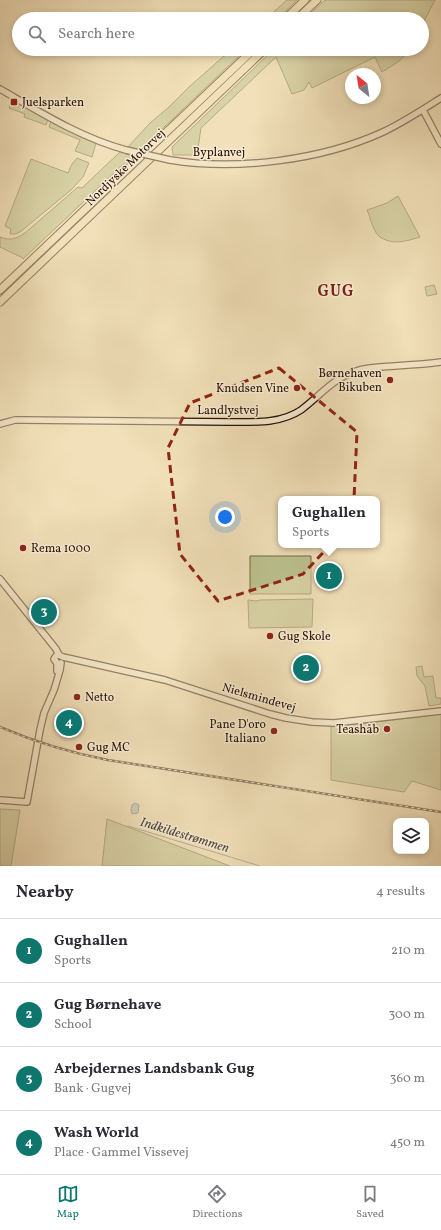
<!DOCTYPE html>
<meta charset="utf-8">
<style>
body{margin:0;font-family:Vollkorn,serif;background:#f7f7f7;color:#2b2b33}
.controls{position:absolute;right:12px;bottom:12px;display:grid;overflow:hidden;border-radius:8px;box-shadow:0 2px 6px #0003}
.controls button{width:36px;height:36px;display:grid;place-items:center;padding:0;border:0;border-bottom:1px solid #e1e1e2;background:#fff;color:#2b2b33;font:20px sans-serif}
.compass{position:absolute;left:345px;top:68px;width:36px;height:36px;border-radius:50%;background:#fff;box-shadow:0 2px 6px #0003;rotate:330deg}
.you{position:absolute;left:225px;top:517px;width:14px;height:14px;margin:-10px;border:3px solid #fff;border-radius:50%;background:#1a73e8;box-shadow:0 0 0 6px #1a73e833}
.badge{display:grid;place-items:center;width:26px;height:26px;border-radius:50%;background:#0f766e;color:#fff;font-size:13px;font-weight:700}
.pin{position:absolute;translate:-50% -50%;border:2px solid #fff;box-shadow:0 1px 4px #0006}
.popup{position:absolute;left:278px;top:496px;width:102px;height:52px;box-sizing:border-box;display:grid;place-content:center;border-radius:8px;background:#fff;filter:drop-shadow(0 1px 3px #0005);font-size:13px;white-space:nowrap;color:#7c7c81}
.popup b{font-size:15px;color:#2b2b33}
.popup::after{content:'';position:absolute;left:50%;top:100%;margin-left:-8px;border:8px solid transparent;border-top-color:#fff}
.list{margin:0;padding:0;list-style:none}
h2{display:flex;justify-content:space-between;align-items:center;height:52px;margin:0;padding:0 16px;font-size:17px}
h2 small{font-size:13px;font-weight:400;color:#7c7c81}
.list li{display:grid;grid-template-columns:26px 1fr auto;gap:12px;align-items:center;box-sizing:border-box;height:64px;padding:0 16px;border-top:1px solid #e1e1e2}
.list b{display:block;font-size:15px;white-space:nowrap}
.list p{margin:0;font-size:13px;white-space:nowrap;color:#7c7c81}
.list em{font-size:13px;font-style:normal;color:#7c7c81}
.icon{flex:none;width:22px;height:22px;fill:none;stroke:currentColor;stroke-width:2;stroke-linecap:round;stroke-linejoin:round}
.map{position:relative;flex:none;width:441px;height:866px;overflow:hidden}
.search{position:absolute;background:#fff;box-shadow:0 2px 6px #0003;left:12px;right:12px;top:12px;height:44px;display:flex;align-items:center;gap:10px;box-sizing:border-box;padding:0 14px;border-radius:22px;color:#7c7c81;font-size:15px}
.sheet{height:308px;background:#fff}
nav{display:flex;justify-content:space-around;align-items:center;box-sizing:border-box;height:56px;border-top:1px solid #e1e1e2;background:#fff;font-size:11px;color:#7c7c81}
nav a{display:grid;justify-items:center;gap:2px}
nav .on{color:#0f766e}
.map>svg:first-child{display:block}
.green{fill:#bbc28e;stroke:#726847}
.water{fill:#9ebbb8;stroke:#6f766e}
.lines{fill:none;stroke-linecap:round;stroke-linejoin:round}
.stream{stroke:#6f766e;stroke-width:1}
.secondary-casing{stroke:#280e00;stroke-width:8}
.highway-casing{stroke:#280e00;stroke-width:9}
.secondary{stroke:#f6ebd2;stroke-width:5.5}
.highway{stroke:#f1e0b9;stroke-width:7}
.rail-casing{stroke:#280e00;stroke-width:2.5}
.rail{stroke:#f6ebd2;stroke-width:1;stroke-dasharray:3;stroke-linecap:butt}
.secondary-bridge-casing{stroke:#280e00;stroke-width:8;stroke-linecap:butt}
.secondary-bridge{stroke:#f6ebd2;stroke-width:5.5}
.marked{fill:none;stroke:#8f2418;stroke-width:3;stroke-dasharray:8 5;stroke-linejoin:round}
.poi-dot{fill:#8f2418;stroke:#f6ebd2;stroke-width:1.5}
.labels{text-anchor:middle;stroke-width:3;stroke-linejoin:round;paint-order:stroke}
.poi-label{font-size:12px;fill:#280e00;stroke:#f6ebd2;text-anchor:start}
.street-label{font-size:12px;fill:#280e00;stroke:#f6ebd2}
.water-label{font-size:13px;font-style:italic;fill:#514b40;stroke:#f6ebd2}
.district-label{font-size:16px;font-weight:bold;letter-spacing:1px;fill:#7a1f14;stroke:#f6ebd2}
</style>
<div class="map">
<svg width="441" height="866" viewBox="0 0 441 866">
<rect width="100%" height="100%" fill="#f1e0b9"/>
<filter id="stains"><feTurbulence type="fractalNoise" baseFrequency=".005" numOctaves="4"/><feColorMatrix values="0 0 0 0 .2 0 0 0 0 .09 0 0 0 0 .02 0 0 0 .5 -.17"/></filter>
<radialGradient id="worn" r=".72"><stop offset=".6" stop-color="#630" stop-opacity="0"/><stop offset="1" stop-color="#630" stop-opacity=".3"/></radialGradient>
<path class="green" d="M287,0H297L277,19H266Z
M325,0H435L422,25V19H305Z
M232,49H246L140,150L128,147L150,123L169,107L189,87Z
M274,49H409C403,61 393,65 382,72L375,57L312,88L309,82L304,90L292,94L276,57L201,128L197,155H173L172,147Z
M12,99L48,119L46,125L24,117L25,114L9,108Z
M51,121L96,143L92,157L75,151L80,140L49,127Z
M120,152L132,156L23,259L21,257L0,247V237C11,241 15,239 25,233L78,187L82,188Z
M77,158L89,163L83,177L71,190L20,232L15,234H10L11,229L5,226L31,159L68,173L72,164Z
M398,196L420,237C407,241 391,246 379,236C375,233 372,224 370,219V217L367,210L387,203Z
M434,285L437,294L427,296L425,287Z
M250,556H311V594H250Z
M313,599L312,627L249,628L248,600L256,601L260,600Z
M422,666L424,677L433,676L436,698H441V704L429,706L425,686L417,676L416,667Z
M441,714V790L412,781L404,792L331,780V728L332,726L368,723Z
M0,809L20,810L11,866H0Z
M107,819L230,866H102Z"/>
<path class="water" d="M135,803L139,805L138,813L132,814L131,810L132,805Z"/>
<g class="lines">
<path class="stream" d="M128,826L260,866"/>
<defs>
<path id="secondary" d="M0,89C40,112 81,138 126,150
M423,110L441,144
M170,160C237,171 322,160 383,132C404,122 422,110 441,98
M0,424L15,420H23L230,422C254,422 280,424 301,410C320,396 332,379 356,371C368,367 382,367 395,366C410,365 426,364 441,362
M0,579L56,649L59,655L63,657L165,680L270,714L286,718L312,722L334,723L441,711
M56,656L54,659L57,663V671
M0,800L27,802L40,730L44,713L54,690L60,670L61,663"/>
<path id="highway" d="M285,19L305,0
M297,19L317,0
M0,290L254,49
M0,302L265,49"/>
</defs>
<use href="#secondary" class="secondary-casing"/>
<use href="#highway" class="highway-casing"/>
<use href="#secondary" class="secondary"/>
<use href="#highway" class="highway"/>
<defs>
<path id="rail" d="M0,727C35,742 71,753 108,760L441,812"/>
</defs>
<use href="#rail" class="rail-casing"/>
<use href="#rail" class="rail"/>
<defs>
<path id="secondary-bridge" d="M126,150L170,160"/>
</defs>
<use href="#secondary-bridge" class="secondary-bridge-casing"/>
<use href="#secondary-bridge" class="secondary-bridge"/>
</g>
<path d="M0 0H441V866H0ZM279,368L357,432L353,521L303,574L218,601L180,554L168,448L190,403Z" fill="#f1e0b9" fill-opacity=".55" fill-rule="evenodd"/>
<path class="marked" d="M279,368L357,432L353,521L303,574L218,601L180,554L168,448L190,403Z"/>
<g class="poi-dot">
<rect x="10" y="98" width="8" height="8" rx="2"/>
<circle cx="390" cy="380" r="4"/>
<circle cx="297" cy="388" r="4"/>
<circle cx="23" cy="548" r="4"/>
<circle cx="270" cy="636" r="4"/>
<circle cx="77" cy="697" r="4"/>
<circle cx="387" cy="729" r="4"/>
<circle cx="274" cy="731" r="4"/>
<circle cx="79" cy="747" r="4"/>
</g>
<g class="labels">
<g class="poi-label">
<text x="22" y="106">Juelsparken</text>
<text x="382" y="377" text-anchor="end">Børnehaven<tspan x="382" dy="14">Bikuben</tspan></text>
<text x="289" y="392" text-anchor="end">Knudsen Vine</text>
<text x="31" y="552">Rema 1000</text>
<text x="278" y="640">Gug Skole</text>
<text x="85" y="701">Netto</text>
<text x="266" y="728" text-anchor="end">Pane D'oro<tspan x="266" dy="14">Italiano</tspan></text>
<text x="379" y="733" text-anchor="end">Teashåb</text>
<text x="87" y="751">Gug MC</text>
</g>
<g class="street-label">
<text x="219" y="156">Byplanvej</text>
<text transform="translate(125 167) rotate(-44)" y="4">Nordjyske Motorvej</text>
<text x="228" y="414">Landlystvej</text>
<text transform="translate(259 697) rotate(16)" y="4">Nielsmindevej</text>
</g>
<g class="water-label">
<text transform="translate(185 834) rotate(17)" y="5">Indkildestrømmen</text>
</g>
<g class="district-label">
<text x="336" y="296">GUG</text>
</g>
</g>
<rect width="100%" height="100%" filter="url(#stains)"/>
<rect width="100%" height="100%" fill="url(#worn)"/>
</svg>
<div class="controls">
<button><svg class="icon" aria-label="layers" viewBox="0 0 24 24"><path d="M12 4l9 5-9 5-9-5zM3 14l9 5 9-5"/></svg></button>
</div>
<svg class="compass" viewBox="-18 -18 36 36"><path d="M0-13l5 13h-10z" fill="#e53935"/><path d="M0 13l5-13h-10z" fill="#7c7c81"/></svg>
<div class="you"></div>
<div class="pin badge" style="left:329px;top:576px">1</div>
<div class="popup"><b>Gughallen</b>Sports</div>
<div class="pin badge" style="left:306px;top:668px">2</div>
<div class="pin badge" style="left:44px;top:612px">3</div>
<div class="pin badge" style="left:69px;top:723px">4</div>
<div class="search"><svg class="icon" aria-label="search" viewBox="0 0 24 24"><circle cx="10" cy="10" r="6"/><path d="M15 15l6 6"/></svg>Search here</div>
</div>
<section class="sheet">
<h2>Nearby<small>4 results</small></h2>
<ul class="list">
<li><span class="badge">1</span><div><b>Gughallen</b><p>Sports</p></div><em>210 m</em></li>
<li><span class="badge">2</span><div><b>Gug Børnehave</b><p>School</p></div><em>300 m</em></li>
<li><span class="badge">3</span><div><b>Arbejdernes Landsbank Gug</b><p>Bank · Gugvej</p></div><em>360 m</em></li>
<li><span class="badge">4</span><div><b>Wash World</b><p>Place · Gammel Vissevej</p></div><em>450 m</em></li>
</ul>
</section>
<nav>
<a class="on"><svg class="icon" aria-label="map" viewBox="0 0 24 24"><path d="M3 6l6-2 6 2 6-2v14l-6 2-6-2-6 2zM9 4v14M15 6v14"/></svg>Map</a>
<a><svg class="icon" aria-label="directions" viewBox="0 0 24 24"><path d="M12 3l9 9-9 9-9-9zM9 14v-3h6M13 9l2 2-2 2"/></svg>Directions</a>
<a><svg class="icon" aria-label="saved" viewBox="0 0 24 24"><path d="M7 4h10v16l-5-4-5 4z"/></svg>Saved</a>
</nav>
